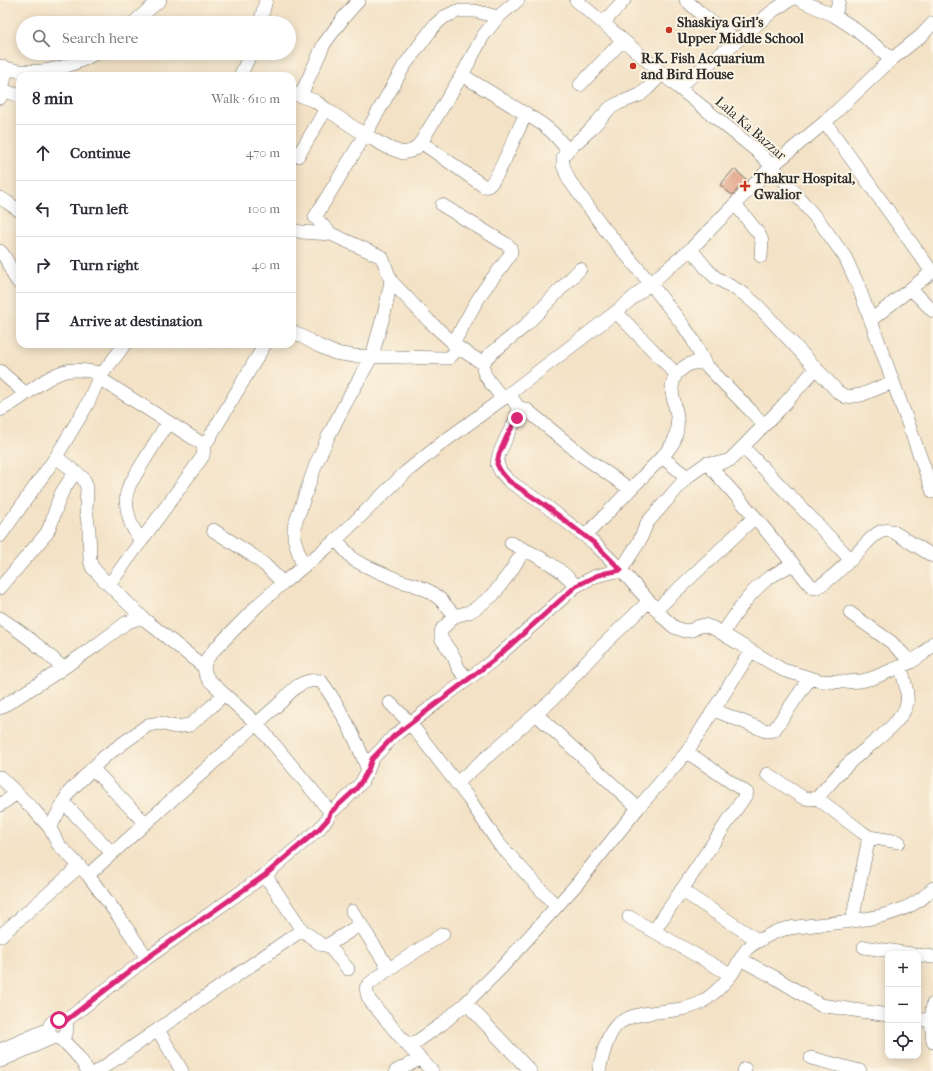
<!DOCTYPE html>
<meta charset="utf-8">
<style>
body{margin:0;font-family:"IM FELL French Canon",serif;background:#f2f2f3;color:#2b2b33}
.controls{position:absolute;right:12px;bottom:12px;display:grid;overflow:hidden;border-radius:8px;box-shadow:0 2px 10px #0003}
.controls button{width:36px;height:36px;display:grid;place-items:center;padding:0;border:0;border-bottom:1px solid #e1e1e2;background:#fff;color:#2b2b33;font:20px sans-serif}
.stop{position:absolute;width:12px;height:12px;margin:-9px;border:3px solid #db2777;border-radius:50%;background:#fff}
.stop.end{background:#db2777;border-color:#fff;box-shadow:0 1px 4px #0008}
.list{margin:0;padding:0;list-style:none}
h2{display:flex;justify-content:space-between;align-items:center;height:52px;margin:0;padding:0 16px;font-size:17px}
h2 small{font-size:13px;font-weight:400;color:#7c7c81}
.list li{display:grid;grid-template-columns:26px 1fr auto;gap:12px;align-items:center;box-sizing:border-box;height:56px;padding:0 16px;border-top:1px solid #e1e1e2}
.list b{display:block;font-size:15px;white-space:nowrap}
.list em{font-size:13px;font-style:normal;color:#7c7c81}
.icon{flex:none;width:22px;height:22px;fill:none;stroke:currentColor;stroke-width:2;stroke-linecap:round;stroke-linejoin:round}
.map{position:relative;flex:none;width:933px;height:1071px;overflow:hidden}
.search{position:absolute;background:#fff;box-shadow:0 2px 10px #0003;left:16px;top:16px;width:280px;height:44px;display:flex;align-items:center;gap:10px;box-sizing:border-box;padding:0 14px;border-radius:22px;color:#7c7c81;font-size:15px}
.panel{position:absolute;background:#fff;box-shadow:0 2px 10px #0003;left:16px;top:72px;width:280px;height:276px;border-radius:12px}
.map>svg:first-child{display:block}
.building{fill:#df967a}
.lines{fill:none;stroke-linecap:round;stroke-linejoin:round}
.minor-casing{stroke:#716b61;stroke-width:14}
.minor{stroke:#fff;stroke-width:13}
.route{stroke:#db2777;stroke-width:5}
.poi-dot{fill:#c8321e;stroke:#fcf5e5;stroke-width:1.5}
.labels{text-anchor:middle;stroke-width:4;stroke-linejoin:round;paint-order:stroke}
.poi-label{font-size:14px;font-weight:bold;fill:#2b2b2b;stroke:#fcf5e5;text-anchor:start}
.street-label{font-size:14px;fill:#2b2b2b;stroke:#fcf5e5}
</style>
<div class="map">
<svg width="933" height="1071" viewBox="0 0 933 1071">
<rect width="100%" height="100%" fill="#fcf5e5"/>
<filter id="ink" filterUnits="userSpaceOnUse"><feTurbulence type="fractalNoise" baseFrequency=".025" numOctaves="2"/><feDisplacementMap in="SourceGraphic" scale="8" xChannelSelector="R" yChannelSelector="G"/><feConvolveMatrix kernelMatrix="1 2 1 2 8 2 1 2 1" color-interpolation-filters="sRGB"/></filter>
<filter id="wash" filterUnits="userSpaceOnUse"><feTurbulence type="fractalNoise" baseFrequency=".012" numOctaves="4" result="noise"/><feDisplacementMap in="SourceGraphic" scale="16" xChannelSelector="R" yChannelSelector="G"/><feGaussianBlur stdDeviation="0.9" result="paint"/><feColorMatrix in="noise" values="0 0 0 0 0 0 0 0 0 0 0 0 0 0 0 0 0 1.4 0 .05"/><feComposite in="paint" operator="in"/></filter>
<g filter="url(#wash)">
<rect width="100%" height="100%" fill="#f3e2c6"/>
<g id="blocks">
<path class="building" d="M734,169L747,180L732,195L720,185Z"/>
</g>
</g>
<g filter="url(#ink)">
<use href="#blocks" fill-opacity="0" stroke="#716b61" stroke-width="1"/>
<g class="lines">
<defs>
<path id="minor" d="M576,0L678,87L758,152L772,166L822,225L845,257L858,285L933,492
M686,0L699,12L737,41
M800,0L835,16L852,27L892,59
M835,16L839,0
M133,23L160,0
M260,23L266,0
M603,23L624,0
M0,66C7,68 14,71 21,71C47,74 74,65 96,53
M462,75L542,124L552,132L568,150L589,131L610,108L619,103L640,95L647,89L663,73
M240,76L251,53
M580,85L623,40
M678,87L737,41L774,10L790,0
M2,90L20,96
M292,93L315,101L326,109L365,135L389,148L403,153L411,151L416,148L421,142L462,75L483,36L498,17L518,0
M301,95L324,44L344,17L359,0
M0,98L7,68
M825,122L932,272
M421,142L482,185C484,186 485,187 488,186C497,182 520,125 526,113
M568,150L563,157V165L569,180L604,228L650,283L683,325L693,340L705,364
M298,156L326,109
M0,198L7,202L20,211
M735,204L759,234L762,241L761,256
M442,205L506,244L510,247L511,252C505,265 494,275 486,287C473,305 464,325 453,344
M292,230L302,232L331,234
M691,249L706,268L715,277L744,294L758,306L838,392L846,397L861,395L893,382
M0,251C10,260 10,275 20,284
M911,289L933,311
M616,312L676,374C686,365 691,360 705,364L752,412L764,425
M871,320L933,271
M292,331L319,346L335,353L354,356L443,358H449L459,348L429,321L391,281L382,257L331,234L315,217L365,135L404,66L434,26L444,17L458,11H475L498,17
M459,348L484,364
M0,371L26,394
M99,378L201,443L204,447L203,456L109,585
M509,394L518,407L517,418L507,436L499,454L497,464L501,472L509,481L546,506L594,543L621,570L664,618L674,627L685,631L692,630L697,627L704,625L713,628L783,670L820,681L846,682L861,681L873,678L911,662L923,654L933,643
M503,399C498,392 484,377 483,369C483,364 485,360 487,357L525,326L580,269
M518,407L527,410L584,457L630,489
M0,410C23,400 42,377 66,371C78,368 91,372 103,373
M204,447L265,344
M743,447L821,528L851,560
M56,457L83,478L86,484L87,488L86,510L89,530L90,560L92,567L103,579L144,619
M662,457L687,477
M707,463L755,517L811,586L815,588C831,581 849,561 861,549C867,543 873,535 880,532C884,530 887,530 892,531L933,556
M213,530L252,555L265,565L283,583
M0,536L56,457L87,405L99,378L125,344
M585,536L662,457C667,451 672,446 675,439C678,429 678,417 675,407C674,399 670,391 673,383C673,380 675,377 676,374
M336,540L354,560L368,567L400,581L415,585L429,591L440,599L455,616
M141,542L131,524L127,509L126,497L129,486L139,469L168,422
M511,543C537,556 557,564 576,586
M303,567L294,538V527L316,464L328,437L344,406L372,356L385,310L391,281
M0,588L47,533L52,521L58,502L62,492L75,472
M657,609L755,517
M850,613L891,642L911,662
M0,618C24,633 42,648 63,668
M723,633C735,615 748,594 766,580C774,574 784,569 793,564
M468,679L458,668L454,657L441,638V633L442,629L455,616L469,612L476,608L493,595L511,571L524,550
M390,703L410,723L469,799L499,844L556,906
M0,708L56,673L98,644L126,623L136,619H144L204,667
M714,710L766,731L774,730L810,678
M536,714L638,808
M92,768L145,823
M767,774L802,797L810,799L817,798C827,787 837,775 848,764C862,750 904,723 907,703C909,693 903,677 901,667
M0,777L33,809L50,828L58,844L88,875L119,917L147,958
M457,783L553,699L595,653L649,601
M817,798L862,832L869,837L899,842
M63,802L112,853
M0,805L17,793
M330,813L345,800L361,783L368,770L372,759L394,736L440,700L495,659L576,586L596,576L621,570L639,542L647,523L687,477L707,463H720L730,460L780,409L816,368
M50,828L69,792L104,757L148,725L160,723L175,727L190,725L211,707L224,694
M88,875L281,702C292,690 302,678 321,681C341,708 356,739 368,770
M681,890L759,941
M352,911L389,969
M629,917L731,975
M852,921L869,837
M302,930L322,945H328L361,924
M654,931L747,793L687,752
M0,936L80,866
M328,945L348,969
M864,947L911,954
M918,955L933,957
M740,959L776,978L820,1005L888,1015
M466,1003L530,1071
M933,1004L931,1021L933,1042
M918,1019L931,1021
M49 1029a9 9 0 1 1 18 0a9 9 0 1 1-18 0Z
M64,1022L147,958L265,875L319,829L327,819L330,813L328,809L256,723L224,694L209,680L205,673L204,667L206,660L214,650L259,604L283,583L336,540L406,472L442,443L509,394L616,312L691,249L772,166L825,122L892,59L922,35L933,23
M158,1030L182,1071
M59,1038C72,1047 80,1058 88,1071
M409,1047L442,1024L466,1003L502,967L576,885L638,808L687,752L751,651
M0,1050L49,1029
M811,1058L860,1071
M0,1061L54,1037
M98,1071L302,930L265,875
M396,1071L420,1059
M432,1071L409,1047L371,1002L368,997L366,988L369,984L389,969L443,934
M599,1071C602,1057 607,1033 618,1024C640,1007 677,1016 702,1002C713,995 723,985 731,975C737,967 740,957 747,949C753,943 765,937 773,933C785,927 801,927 814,925C853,921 906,919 933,888
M744,1071L745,1069"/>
</defs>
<use href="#minor" class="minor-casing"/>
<use href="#minor" class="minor"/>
</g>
</g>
<g class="lines" filter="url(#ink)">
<path class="route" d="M59,1020L64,1022L147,958L265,875L319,829L328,819L330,813L356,789L361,782L368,770L372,759L394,736L495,659L576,586L596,576L606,573L621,570L594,543L546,506L509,481L501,472L497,464L499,454L507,436L517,418"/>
</g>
<g class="poi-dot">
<circle cx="669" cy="30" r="4"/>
<circle cx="633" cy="66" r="4"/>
<path d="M743 180h4v4h4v4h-4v4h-4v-4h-4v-4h4z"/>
</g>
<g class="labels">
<g class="poi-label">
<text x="677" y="27">Shaskiya Girl's<tspan x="677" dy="16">Upper Middle School</tspan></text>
<text x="641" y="63">R.K. Fish Acquarium<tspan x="641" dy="16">and Bird House</tspan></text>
<text x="754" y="183">Thakur Hospital,<tspan x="754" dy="16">Gwalior</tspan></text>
</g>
<g class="street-label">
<text transform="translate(751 128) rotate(41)" y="5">Lala Ka Bazzar</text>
</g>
</g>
</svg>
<div class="controls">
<button>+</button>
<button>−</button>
<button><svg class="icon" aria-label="locate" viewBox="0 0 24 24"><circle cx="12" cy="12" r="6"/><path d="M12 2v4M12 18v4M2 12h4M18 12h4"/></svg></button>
</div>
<div class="stop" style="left:59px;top:1020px"></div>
<div class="stop end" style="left:517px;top:418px"></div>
<div class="search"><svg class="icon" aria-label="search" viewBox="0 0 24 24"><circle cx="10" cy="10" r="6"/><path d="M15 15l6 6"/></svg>Search here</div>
<section class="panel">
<h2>8 min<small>Walk · 610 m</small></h2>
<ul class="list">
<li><svg class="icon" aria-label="ahead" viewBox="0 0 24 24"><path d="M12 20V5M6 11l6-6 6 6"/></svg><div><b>Continue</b></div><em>470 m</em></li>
<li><svg class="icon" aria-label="left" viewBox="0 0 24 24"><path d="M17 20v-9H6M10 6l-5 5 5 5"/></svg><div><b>Turn left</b></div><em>100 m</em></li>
<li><svg class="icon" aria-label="right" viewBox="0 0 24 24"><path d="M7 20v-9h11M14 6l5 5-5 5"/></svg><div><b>Turn right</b></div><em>40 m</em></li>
<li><svg class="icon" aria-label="arrive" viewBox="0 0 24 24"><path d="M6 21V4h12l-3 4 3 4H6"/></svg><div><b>Arrive at destination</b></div></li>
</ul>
</section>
</div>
